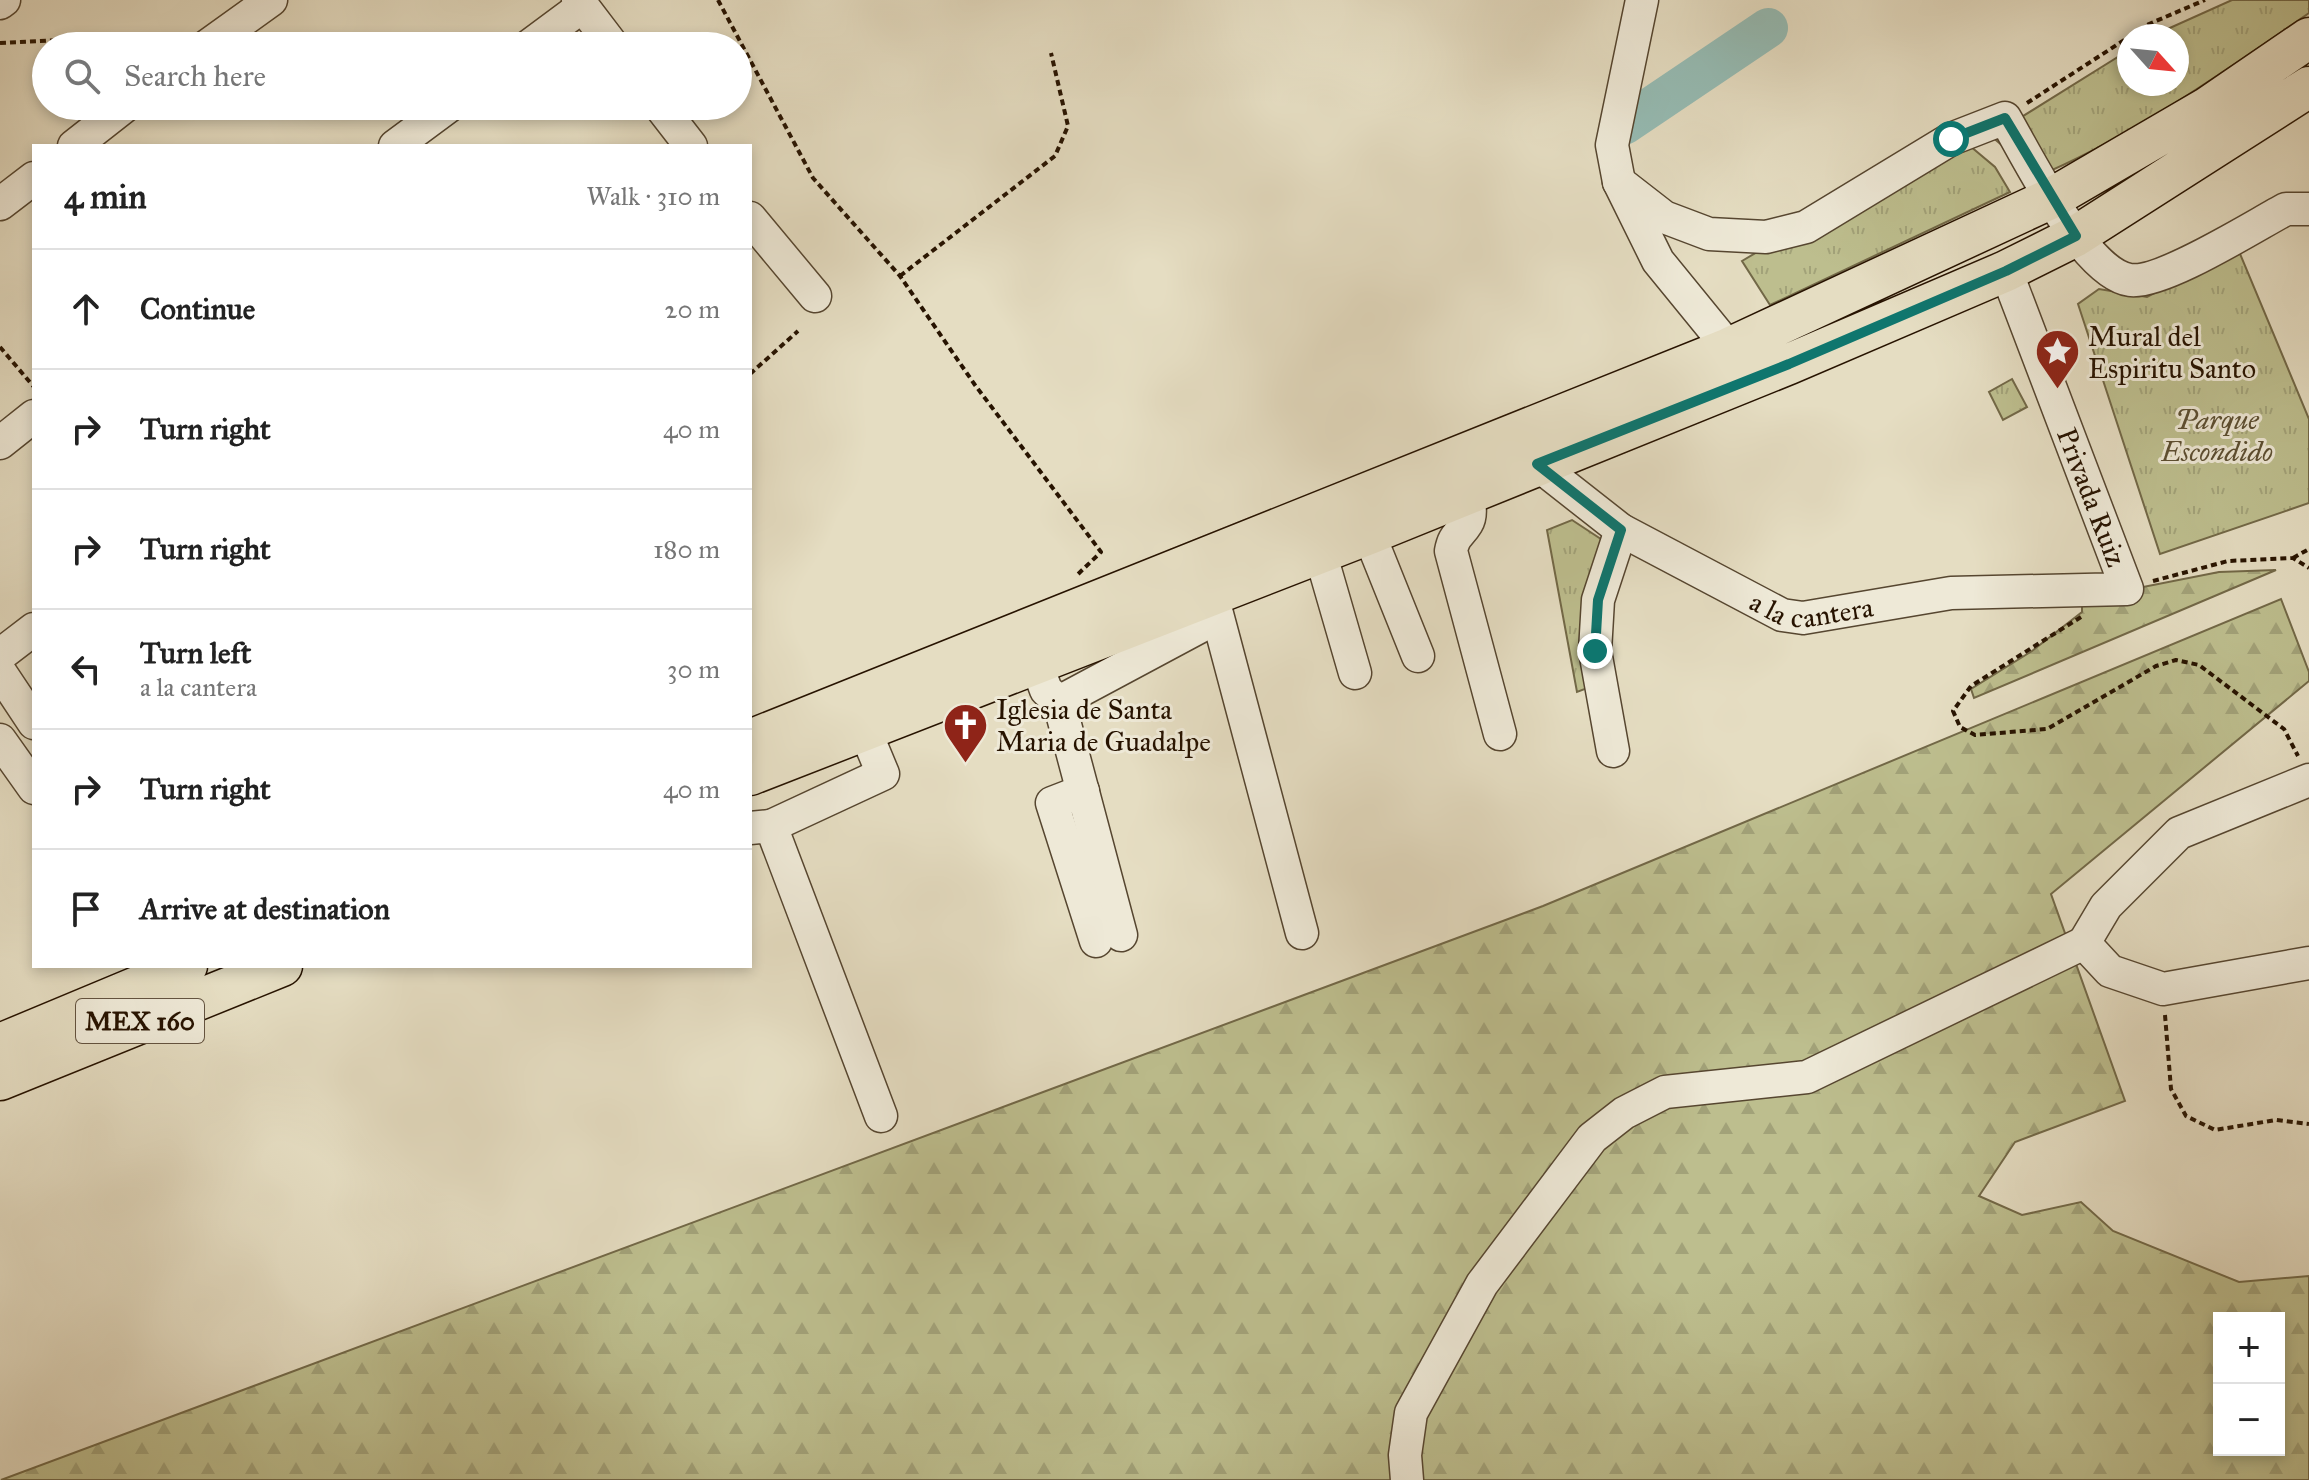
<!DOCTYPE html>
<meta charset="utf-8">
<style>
body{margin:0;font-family:"IM FELL Great Primer",serif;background:#f2f2f2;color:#222}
.controls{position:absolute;right:24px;bottom:24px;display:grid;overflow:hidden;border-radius:0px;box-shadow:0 4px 12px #0003}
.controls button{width:72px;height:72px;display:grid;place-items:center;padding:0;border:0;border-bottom:2px solid #e0e0e0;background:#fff;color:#222;font:40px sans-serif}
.compass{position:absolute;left:2117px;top:24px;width:72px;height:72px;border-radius:50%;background:#fff;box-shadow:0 4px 12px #0003;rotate:117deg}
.stop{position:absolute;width:24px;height:24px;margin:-18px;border:6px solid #0f766e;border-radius:50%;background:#fff}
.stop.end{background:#0f766e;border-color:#fff;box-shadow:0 2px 8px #0008}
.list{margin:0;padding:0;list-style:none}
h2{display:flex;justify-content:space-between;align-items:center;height:104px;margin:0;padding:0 32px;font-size:34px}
h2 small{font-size:26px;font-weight:400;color:#767676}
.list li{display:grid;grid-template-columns:52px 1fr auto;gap:24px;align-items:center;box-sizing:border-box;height:120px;padding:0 32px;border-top:2px solid #e0e0e0}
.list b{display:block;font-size:30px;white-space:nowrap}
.list p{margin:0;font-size:26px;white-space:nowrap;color:#767676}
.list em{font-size:26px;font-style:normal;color:#767676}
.icon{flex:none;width:44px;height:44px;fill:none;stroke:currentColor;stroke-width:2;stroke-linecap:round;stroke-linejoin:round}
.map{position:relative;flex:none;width:2309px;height:1480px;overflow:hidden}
.search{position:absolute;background:#fff;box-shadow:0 4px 12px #0003;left:32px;top:32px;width:720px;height:88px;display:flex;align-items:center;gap:20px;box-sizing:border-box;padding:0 28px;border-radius:44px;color:#767676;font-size:30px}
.panel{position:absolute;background:#fff;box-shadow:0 4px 12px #0003;left:32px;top:144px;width:720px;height:824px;border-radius:0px}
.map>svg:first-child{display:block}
.forest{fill:url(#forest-firs);stroke:#726847;stroke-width:2;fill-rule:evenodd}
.park{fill:url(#park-tufts);stroke:#726847;stroke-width:2}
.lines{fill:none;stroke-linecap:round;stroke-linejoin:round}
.river{stroke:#96bcb4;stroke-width:40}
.minor-casing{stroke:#564630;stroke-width:35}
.major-casing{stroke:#271300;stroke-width:43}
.path{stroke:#271300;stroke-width:4;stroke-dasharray:6 4;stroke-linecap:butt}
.minor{stroke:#eee9d7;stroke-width:32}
.major{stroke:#e5ddc2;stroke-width:40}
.route{stroke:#0f766e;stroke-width:10}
.labels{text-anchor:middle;stroke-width:6;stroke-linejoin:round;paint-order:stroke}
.shield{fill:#eee9d7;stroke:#635340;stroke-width:2}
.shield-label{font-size:26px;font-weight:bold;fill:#271300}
.poi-label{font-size:28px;fill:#271300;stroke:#eee9d7;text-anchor:start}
.park-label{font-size:28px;font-style:italic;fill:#5c4f32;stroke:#eee9d7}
.street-label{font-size:28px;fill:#271300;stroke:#eee9d7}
</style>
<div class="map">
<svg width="2309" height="1480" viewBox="0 0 2309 1480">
<defs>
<pattern id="forest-firs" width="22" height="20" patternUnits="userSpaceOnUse" patternTransform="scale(2)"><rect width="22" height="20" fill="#bdbe8e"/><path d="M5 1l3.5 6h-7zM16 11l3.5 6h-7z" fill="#a2a279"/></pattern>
<pattern id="park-tufts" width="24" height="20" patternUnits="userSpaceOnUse" patternTransform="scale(2)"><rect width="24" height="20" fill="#bdbe8e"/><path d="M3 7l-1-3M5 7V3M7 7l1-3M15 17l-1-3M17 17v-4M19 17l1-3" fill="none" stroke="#a2a279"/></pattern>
</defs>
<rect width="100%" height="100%" fill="#e5ddc2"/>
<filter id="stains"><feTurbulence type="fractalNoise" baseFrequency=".0025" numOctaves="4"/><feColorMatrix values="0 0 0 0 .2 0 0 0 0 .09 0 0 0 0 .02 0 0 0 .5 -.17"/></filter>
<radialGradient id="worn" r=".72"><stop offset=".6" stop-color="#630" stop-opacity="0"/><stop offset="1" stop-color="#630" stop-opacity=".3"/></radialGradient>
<path class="forest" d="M2276,570L1974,698L1971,689L2032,651L2082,612V599L2219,572Z
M2281,599L2309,672V681L2051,894L2125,1101L2015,1142L1979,1196L2022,1215L2081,1202L2113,1231L2239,1282L2309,1276V1480H1L1543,906ZM2219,1318H2279V1450H2219Z"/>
<path class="park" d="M2232,0H2309V13C2220,74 2130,139 2029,180L2012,154L1991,136L2129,50V84H2177V36H2152Z
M1936,146H1970L1995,167L2010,192L1770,305L1742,261Z
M2238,249L2309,419V503L2160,554L2078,304L2099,289L2147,297Z
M2012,379L2027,407L2003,420L1989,392Z
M1572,520L1613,547L1598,684L1577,692L1547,530Z"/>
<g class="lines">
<path class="river" d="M1624,125L1768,28"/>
<defs>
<g id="minor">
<path d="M578,0L613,46"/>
<path d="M1642,0L1612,145L1619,182L1658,261L1729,348"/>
<path d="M0,3L4,0"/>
<path d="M207,46L271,0"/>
<path d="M529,46L583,6"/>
<path d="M660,106L691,146"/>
<path d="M74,146L125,106"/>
<path d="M395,146L449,106"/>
<path d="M1619,182L1664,217L1709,234L1766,237L1806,227L1951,139L2005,118C2027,156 2085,274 2130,280C2161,285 2254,226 2286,209H2309"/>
<path d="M0,204L34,178"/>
<path d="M750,218L815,296"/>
<path d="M0,443L34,416"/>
<path id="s1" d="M1537,464L1621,530L1782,615L1803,618L1951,593L2127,589L2006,271"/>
<path d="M1459,473C1464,486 1475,510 1467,523C1459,536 1454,535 1451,551L1500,734"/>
<path d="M1369,534L1418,656"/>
<path d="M1320,552L1355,673"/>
<path d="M1212,595L1302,933"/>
<path d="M0,655L34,629"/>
<path d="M1036,663L1046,690L1059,702L1121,935"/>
<path d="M0,672L34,723"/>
<path d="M1059,702L1216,618"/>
<path d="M0,740L34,788"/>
<path d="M1613,751L1595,651L1598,600L1621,530"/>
<path d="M2309,780L2179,833L2106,906L2084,943L2110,971L2163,989L2309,963"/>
<path d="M1083,791L1052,803L1096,941"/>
<path d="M771,826L883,774L856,709"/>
<path d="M750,828L771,826L881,1116"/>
<path d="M1407,1480L1405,1455L1411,1413L1482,1284L1592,1138L1624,1113L1665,1092L1807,1077L2084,943"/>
</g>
<path id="major" d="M750,740L1729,348L2052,198L2208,107L2309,38
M750,775L1369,534L1789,364L2006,271L2076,236L2309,87
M0,1044L187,966
M0,1080L282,966"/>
</defs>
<use href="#minor" class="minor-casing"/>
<use href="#major" class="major-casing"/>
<path class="path" d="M718,0L813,178L900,276L975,385L1101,552L1076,576
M2131,36L2149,24L2205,0
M0,43L60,40L79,46
M2027,103L2129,37
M900,276L1055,156L1068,126L1051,53
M0,347L34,387
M750,374L798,331
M2293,558L2309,549
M2153,581L2228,561L2293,558L2309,568
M2081,617L1971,686L1953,711L1960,727L1975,735L2047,729L2156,666L2176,660L2199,665L2284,729L2298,756
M2165,1015L2171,1089L2186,1116L2215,1130L2276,1120L2309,1124"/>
<use href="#minor" class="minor"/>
<use href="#major" class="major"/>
</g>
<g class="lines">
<path class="route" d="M1595,651L1598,600L1621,530L1537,464L1789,364L2006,271L2076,236L2005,118L1951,139"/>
</g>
<defs>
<symbol id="sight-pin" viewBox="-11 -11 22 30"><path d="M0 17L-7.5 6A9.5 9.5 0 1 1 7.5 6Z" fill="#8f2418" stroke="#eee9d7"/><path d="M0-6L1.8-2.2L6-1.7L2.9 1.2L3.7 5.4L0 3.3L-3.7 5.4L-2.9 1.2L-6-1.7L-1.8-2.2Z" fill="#fff"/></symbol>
<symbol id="church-pin" viewBox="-11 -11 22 30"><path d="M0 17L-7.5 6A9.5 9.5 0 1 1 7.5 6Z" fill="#8f2418" stroke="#eee9d7"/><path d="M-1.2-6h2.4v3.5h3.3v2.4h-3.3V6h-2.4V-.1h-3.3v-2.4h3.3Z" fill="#fff"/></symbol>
</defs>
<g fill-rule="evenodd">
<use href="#sight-pin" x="2032" y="326" width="51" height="69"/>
<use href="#church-pin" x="940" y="700" width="51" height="69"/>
</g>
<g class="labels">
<rect class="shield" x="76" y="999" width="128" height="44" rx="6"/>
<g class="shield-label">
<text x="140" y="1030">MEX 160</text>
</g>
<g class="poi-label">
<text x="2088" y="346">Mural del<tspan x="2088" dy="32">Espiritu Santo</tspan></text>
<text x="996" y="719">Iglesia de Santa<tspan x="996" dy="32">Maria de Guadalpe</tspan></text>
</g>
<g class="park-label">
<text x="2217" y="429">Parque<tspan x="2217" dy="32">Escondido</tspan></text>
</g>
<g class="street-label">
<text transform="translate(2092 497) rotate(69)" y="10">Privada Ruiz</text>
<text dy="10" stroke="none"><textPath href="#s1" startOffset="318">a la cantera</textPath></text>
</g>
</g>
<rect width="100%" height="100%" filter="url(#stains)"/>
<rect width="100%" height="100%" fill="url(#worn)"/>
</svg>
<div class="controls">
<button>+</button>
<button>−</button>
</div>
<svg class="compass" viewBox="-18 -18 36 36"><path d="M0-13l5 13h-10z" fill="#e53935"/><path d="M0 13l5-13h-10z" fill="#767676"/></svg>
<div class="stop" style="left:1951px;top:139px"></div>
<div class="stop end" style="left:1595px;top:651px"></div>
<div class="search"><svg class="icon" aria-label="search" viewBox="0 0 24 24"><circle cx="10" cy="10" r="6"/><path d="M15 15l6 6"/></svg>Search here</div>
<section class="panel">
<h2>4 min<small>Walk · 310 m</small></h2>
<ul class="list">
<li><svg class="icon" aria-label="ahead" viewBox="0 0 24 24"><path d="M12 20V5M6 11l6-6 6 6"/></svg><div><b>Continue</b></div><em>20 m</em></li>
<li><svg class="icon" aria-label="right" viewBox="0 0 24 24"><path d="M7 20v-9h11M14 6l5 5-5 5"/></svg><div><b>Turn right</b></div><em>40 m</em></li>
<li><svg class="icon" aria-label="right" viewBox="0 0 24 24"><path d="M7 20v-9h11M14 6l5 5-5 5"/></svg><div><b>Turn right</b></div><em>180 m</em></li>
<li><svg class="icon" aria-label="left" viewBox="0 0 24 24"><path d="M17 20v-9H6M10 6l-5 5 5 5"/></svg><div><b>Turn left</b><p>a la cantera</p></div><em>30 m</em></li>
<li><svg class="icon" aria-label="right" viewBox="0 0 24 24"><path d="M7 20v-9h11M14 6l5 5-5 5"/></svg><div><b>Turn right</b></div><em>40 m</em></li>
<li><svg class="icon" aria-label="arrive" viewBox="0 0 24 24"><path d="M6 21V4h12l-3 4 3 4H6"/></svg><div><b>Arrive at destination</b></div></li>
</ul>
</section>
</div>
